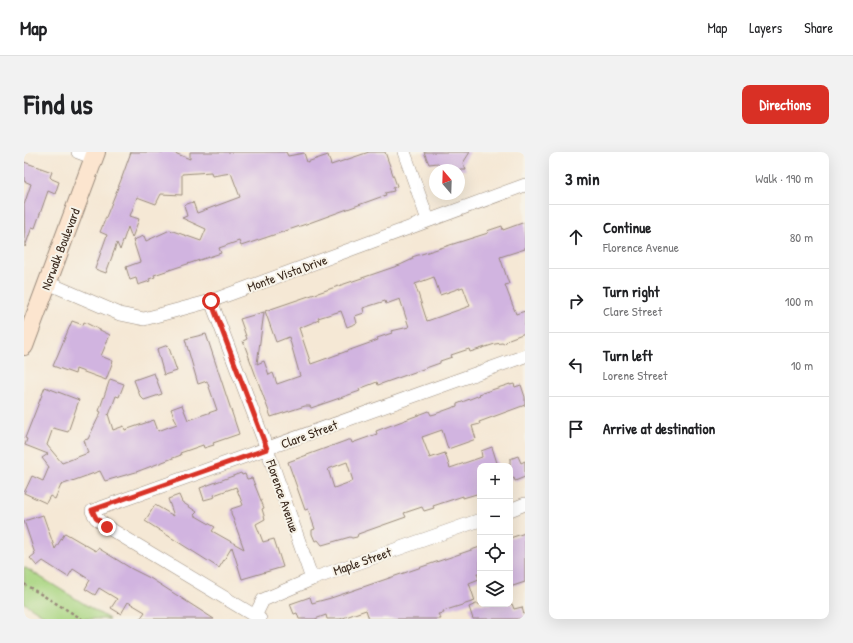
<!DOCTYPE html>
<meta charset="utf-8">
<style>
body{margin:0;font-family:"Patrick Hand",sans-serif;background:#f2f2f2;color:#202124}
.controls{position:absolute;right:12px;bottom:12px;display:grid;overflow:hidden;border-radius:8px;box-shadow:0 4px 16px #0002}
.controls button{width:36px;height:36px;display:grid;place-items:center;padding:0;border:0;border-bottom:1px solid #e0e0e0;background:#fff;color:#202124;font:20px sans-serif}
.compass{position:absolute;left:405px;top:12px;width:36px;height:36px;border-radius:50%;background:#fff;box-shadow:0 4px 16px #0002;rotate:341deg}
.stop{position:absolute;width:12px;height:12px;margin:-9px;border:3px solid #d93025;border-radius:50%;background:#fff}
.stop.end{background:#d93025;border-color:#fff;box-shadow:0 1px 4px #0008}
.list{margin:0;padding:0;list-style:none}
h2{display:flex;justify-content:space-between;align-items:center;height:52px;margin:0;padding:0 16px;font-size:17px}
h2 small{font-size:13px;font-weight:400;color:#757577}
.list li{display:grid;grid-template-columns:26px 1fr auto;gap:12px;align-items:center;box-sizing:border-box;height:64px;padding:0 16px;border-top:1px solid #e0e0e0}
.list b{display:block;font-size:15px;white-space:nowrap}
.list p{margin:0;font-size:13px;white-space:nowrap;color:#757577}
.list em{font-size:13px;font-style:normal;color:#757577}
.icon{flex:none;width:22px;height:22px;fill:none;stroke:currentColor;stroke-width:2;stroke-linecap:round;stroke-linejoin:round}
.map{position:relative;flex:none;width:501px;height:467px;overflow:hidden;border-radius:8px}
header{display:flex;align-items:center;gap:24px;box-sizing:border-box;height:56px;padding:0 20px;background:#fff;border-bottom:1px solid #e0e0e0}
header strong{font-size:19px}
nav{display:flex;gap:22px;margin-inline-start:auto;font-size:14px}
.intro{display:flex;align-items:center;justify-content:space-between;box-sizing:border-box;height:96px;padding:0 24px}
h1{margin:0;font-size:28px}
.button{padding:10px 18px;border-radius:8px;background:#d93025;color:#fff;font-size:14px;font-weight:700}
main{display:flex;gap:24px;padding:0 24px}
aside{flex:1;background:#fff;border-radius:8px;box-shadow:0 4px 16px #0002}
.map>svg:first-child{display:block}
.green{fill:#a9d581;stroke:#728050}
.building{fill:#d1b4e0;fill-rule:evenodd}
.lines{fill:none;stroke-linecap:round;stroke-linejoin:round}
.street-casing{stroke:#98897a;stroke-width:14}
.secondary-casing{stroke:#98897a;stroke-width:20}
.path{stroke:#98897a;stroke-width:2.5;stroke-dasharray:3 3;stroke-linecap:butt}
.street{stroke:#fff;stroke-width:13}
.secondary{stroke:#fce5cf;stroke-width:18}
.route{stroke:#d93025;stroke-width:5}
.labels{text-anchor:middle;stroke-width:4;stroke-linejoin:round;paint-order:stroke}
.street-label{font-size:13px;fill:#3b2a1e;stroke:#f7f3e8}
</style>
<header>
<strong>Map</strong>
<nav><a>Map</a><a>Layers</a><a>Share</a></nav>
</header>
<div class="intro"><h1>Find us</h1><a class="button">Directions</a></div>
<main>
<div class="map">
<svg width="501" height="467" viewBox="0 0 501 467">
<rect width="100%" height="100%" fill="#f7f3e8"/>
<filter id="ink" filterUnits="userSpaceOnUse"><feTurbulence type="fractalNoise" baseFrequency=".025" numOctaves="2"/><feDisplacementMap in="SourceGraphic" scale="8" xChannelSelector="R" yChannelSelector="G"/><feConvolveMatrix kernelMatrix="1 2 1 2 8 2 1 2 1" color-interpolation-filters="sRGB"/></filter>
<filter id="wash" filterUnits="userSpaceOnUse"><feTurbulence type="fractalNoise" baseFrequency=".012" numOctaves="4" result="noise"/><feDisplacementMap in="SourceGraphic" scale="16" xChannelSelector="R" yChannelSelector="G"/><feGaussianBlur stdDeviation="0.9" result="paint"/><feColorMatrix in="noise" values="0 0 0 0 0 0 0 0 0 0 0 0 0 0 0 0 0 1.4 0 .05"/><feComposite in="paint" operator="in"/></filter>
<g filter="url(#wash)">
<rect width="100%" height="100%" fill="#f5e8d5"/>
<path class="green" d="M0,415L85,467H25L0,451Z"/>
<g id="blocks">
<path class="building" d="M107,0H148L166,7V0H262L264,4L280,1L283,10L304,3L307,13L345,0H361L373,34L369,36L370,39L361,41L362,43L285,71L217,94L215,89L195,96L197,101L130,123L131,125L125,127L126,129L114,133L112,126L106,128L102,115L116,110L109,88L120,84L122,89L146,78L177,89L182,77L158,66L163,64L160,53L169,50L173,61L216,45L207,21L188,24L187,20L158,22V43L137,42L132,52L113,45L106,64L115,67L108,86L104,75L96,98L93,91L82,121L71,117L83,83L76,80L97,28Z
M400,0H446L439,11L442,18H417L414,11L405,12Z
M0,10L28,20L26,25L28,27L35,30L31,42L24,39L11,76L8,75L1,95L0,53L7,32L0,29Z
M501,70V97L476,105L485,132L481,133L492,162L501,159V181L485,187L480,192L478,191L471,192L446,200L445,197L427,203L428,205L416,209V211L354,233L353,230L335,237L336,239L287,256L286,254H281L247,265L219,189L223,187L216,167L240,160L233,212L240,209L245,223L249,221L253,232L276,224L265,185L252,190L241,159L376,113L389,107L388,105L464,81L463,79L478,74L479,78ZM410,125L416,143L439,135L446,154L403,169L391,132ZM376,147L385,175L367,179L368,181L353,186L354,188L287,212L275,176L295,168L294,166L317,159L323,175L333,171L331,164L340,161L339,156L361,149L362,152Z
M48,169L59,173L60,170L86,183L77,204L89,209L82,228L52,217L51,222L29,214Z
M182,182L215,282L189,291L190,293L180,296L179,293L156,301L157,303L112,320L81,329L76,319L37,333L31,347L26,344L22,351L0,341L8,324L19,329L25,315L18,306L24,302L1,293L3,287L1,286L21,235L55,248L44,280L29,276L23,293L38,311L64,301L60,288L64,287L77,260L75,259L86,227L100,232L95,245L92,244L85,263L84,262L89,278L100,274L101,278L130,268L134,279L153,272L147,257L158,253L164,268L193,258L183,229L174,232L161,187Z
M144,193L153,219L140,223L133,197Z
M130,221L138,242L120,248L116,244L110,228Z
M486,232V233L490,232L491,235L497,233L501,245V253L455,270L456,272L448,274L452,287L424,297L418,278L398,285L406,306L421,301L426,316L458,305L457,299L468,295L474,314H456V341L439,346V344L409,354L410,356L400,359L398,355L380,361L382,365L334,382L333,385L328,386L326,385L298,393L294,388L291,389L288,382V378L291,377L284,357L281,358L264,310L324,288H327L328,291L353,282L352,279L405,259L407,263L411,262L433,254V252L456,243L455,242ZM323,310L329,329L310,336L304,317Z
M494,304L497,311L501,309V325L491,329L490,326L486,328V307Z
M217,321L218,323L221,322L223,327L228,326L240,356L238,357L241,367L232,372L239,390L250,387L259,415L218,427L208,395L195,416L121,369L131,353L150,364L144,347L155,343L158,350L173,360L170,363L191,375L188,379L220,397L207,361V357L219,353L212,335L190,343L191,345L180,348L176,336Z
M19,363L31,397L41,381L72,399L74,396L108,417L126,426L190,467H116L121,460L104,450L97,462L87,456L93,447L75,436L71,443L61,437L66,428L49,417L44,425L19,409L13,414L6,406L11,402L0,369Z
M501,381V430L486,435V386Z
M456,395V420L453,421L455,427L445,431L451,449L419,459L420,461L414,462L417,467H345L342,458L316,467H303L302,463L291,467H275L273,461L270,462L266,452L286,445L288,451L307,446Z
M452,452H488L490,457L498,455L501,467H449L445,455Z"/>
</g>
</g>
<g filter="url(#ink)">
<use href="#blocks" fill-opacity="0" stroke="#98897a" stroke-width="1"/>
<g class="lines">
<defs>
<path id="street" d="M54,0L70,6
M380,0L404,68
M24,131L96,162L120,167L187,149L501,33
M187,149L243,297L288,427
M486,358L501,352
M231,464L239,448L288,427L456,368
M236,467L83,375L72,366L68,359L501,204"/>
<path id="secondary" d="M0,194L72,0"/>
</defs>
<use href="#street" class="street-casing"/>
<use href="#secondary" class="secondary-casing"/>
<path class="path" d="M0,432L58,467"/>
<use href="#street" class="street"/>
<use href="#secondary" class="secondary"/>
</g>
</g>
<g class="lines" filter="url(#ink)">
<path class="route" d="M83,375L72,366L68,358L243,297L187,149"/>
</g>
<g class="labels">
<g class="street-label">
<text transform="translate(36 97) rotate(-69)" y="5">Norwalk Boulevard</text>
<text transform="translate(263 121) rotate(-20)" y="5">Monte Vista Drive</text>
<text transform="translate(285 282) rotate(-20)" y="5">Clare Street</text>
<text transform="translate(259 344) rotate(71)" y="5">Florence Avenue</text>
<text transform="translate(338 409) rotate(-19)" y="5">Maple Street</text>
</g>
</g>
</svg>
<div class="controls">
<button>+</button>
<button>−</button>
<button><svg class="icon" aria-label="locate" viewBox="0 0 24 24"><circle cx="12" cy="12" r="6"/><path d="M12 2v4M12 18v4M2 12h4M18 12h4"/></svg></button>
<button><svg class="icon" aria-label="layers" viewBox="0 0 24 24"><path d="M12 4l9 5-9 5-9-5zM3 14l9 5 9-5"/></svg></button>
</div>
<svg class="compass" viewBox="-18 -18 36 36"><path d="M0-13l5 13h-10z" fill="#e53935"/><path d="M0 13l5-13h-10z" fill="#757577"/></svg>
<div class="stop" style="left:187px;top:149px"></div>
<div class="stop end" style="left:83px;top:375px"></div>
</div>
<aside>
<h2>3 min<small>Walk · 190 m</small></h2>
<ul class="list">
<li><svg class="icon" aria-label="ahead" viewBox="0 0 24 24"><path d="M12 20V5M6 11l6-6 6 6"/></svg><div><b>Continue</b><p>Florence Avenue</p></div><em>80 m</em></li>
<li><svg class="icon" aria-label="right" viewBox="0 0 24 24"><path d="M7 20v-9h11M14 6l5 5-5 5"/></svg><div><b>Turn right</b><p>Clare Street</p></div><em>100 m</em></li>
<li><svg class="icon" aria-label="left" viewBox="0 0 24 24"><path d="M17 20v-9H6M10 6l-5 5 5 5"/></svg><div><b>Turn left</b><p>Lorene Street</p></div><em>10 m</em></li>
<li><svg class="icon" aria-label="arrive" viewBox="0 0 24 24"><path d="M6 21V4h12l-3 4 3 4H6"/></svg><div><b>Arrive at destination</b></div></li>
</ul>
</aside>
</main>
